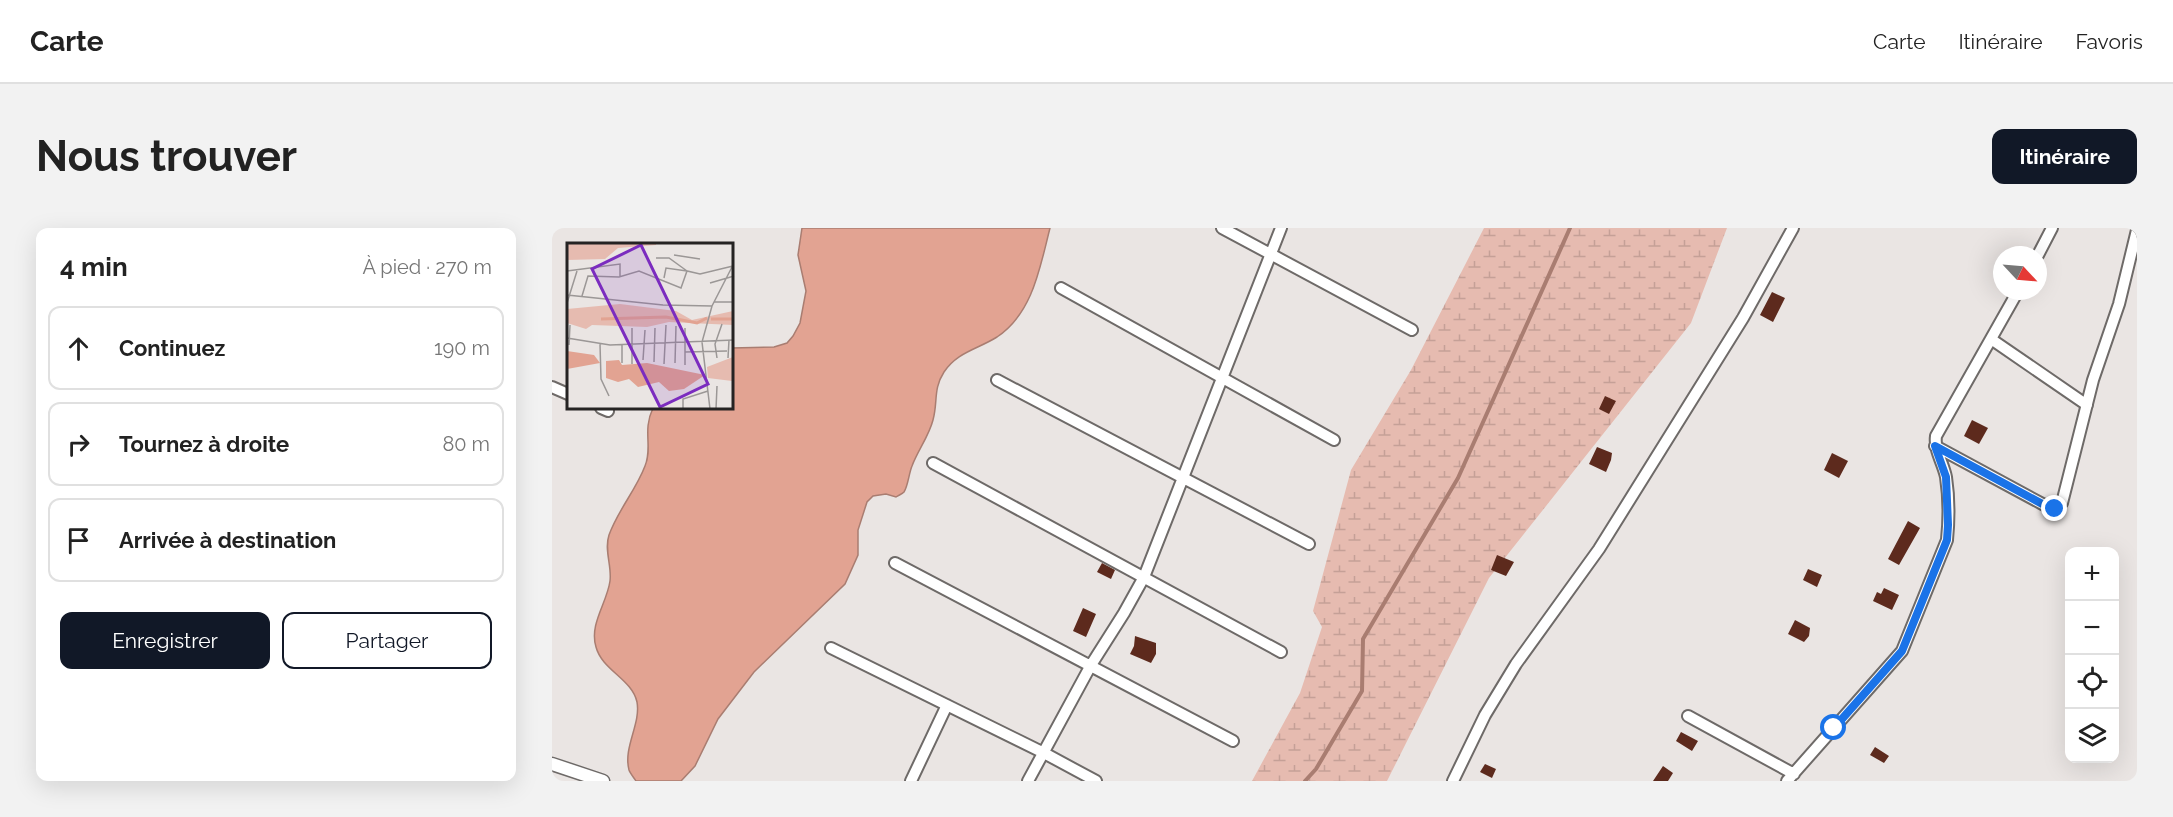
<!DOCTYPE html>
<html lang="fr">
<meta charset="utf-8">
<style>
body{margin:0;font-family:Raleway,sans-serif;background:#f2f2f2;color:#222}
.controls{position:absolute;right:18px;bottom:18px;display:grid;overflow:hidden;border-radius:12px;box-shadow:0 6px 24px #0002}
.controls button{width:54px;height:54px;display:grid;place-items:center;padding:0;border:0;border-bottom:2px solid #e0e0e0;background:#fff;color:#222;font:30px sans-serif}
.compass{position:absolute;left:1441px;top:18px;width:54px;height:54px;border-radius:50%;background:#fff;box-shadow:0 6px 24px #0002;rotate:116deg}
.stop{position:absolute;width:18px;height:18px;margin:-14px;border:4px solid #1a73e8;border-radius:50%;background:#fff}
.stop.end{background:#1a73e8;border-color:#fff;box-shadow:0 2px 6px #0008}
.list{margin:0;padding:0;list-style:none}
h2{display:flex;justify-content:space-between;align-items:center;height:78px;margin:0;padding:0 24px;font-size:26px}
h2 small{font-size:20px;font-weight:400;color:#767676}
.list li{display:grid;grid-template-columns:39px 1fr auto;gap:18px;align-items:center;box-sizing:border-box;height:84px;margin:0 12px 12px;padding:0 12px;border:2px solid #e0e0e0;border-radius:12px}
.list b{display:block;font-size:22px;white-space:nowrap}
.list em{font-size:20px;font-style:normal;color:#767676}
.actions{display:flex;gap:12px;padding:18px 24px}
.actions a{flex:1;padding:14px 0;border:2px solid #111827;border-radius:12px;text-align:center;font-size:21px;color:#111827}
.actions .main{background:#111827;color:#fff}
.icon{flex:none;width:33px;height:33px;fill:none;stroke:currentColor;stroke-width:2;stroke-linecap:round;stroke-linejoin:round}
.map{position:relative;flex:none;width:1585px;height:553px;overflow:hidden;border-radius:12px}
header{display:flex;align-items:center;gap:36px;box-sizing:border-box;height:84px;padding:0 30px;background:#fff;border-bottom:2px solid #e0e0e0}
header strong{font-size:28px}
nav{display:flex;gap:33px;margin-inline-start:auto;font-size:21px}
.intro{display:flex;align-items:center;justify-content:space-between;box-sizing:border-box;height:144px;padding:0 36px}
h1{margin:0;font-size:42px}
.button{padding:15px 27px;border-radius:12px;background:#111827;color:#fff;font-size:21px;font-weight:700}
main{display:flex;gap:36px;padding:0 36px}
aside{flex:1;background:#fff;border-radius:12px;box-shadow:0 6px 24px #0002}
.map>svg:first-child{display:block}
.wetland{fill:url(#wetland-marsh)}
.water{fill:#e2a392;stroke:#a97d71;stroke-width:1.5}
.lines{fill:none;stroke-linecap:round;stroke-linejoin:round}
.stream{stroke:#a97d71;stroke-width:4}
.building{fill:#5d2a1d}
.minor-casing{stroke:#6e6a68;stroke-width:14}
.tertiary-casing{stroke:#6e6a68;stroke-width:15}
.minor{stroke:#fff;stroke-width:10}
.tertiary{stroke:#fff;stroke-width:12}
.route{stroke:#1a73e8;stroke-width:8}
.inset-river{fill:none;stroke:#e2a392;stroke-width:3}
.inset-road{fill:none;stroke:#9b9796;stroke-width:1.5}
.view{fill:#7b2cbf;fill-opacity:0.15;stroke:#7b2cbf;stroke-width:3}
.inset-edge{fill:none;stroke:#252323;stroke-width:3}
</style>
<header>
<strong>Carte</strong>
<nav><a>Carte</a><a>Itinéraire</a><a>Favoris</a></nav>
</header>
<div class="intro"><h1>Nous trouver</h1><a class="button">Itinéraire</a></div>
<main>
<aside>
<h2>4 min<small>À pied · 270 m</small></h2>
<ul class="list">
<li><svg class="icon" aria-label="ahead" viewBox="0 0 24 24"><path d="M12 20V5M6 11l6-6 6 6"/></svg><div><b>Continuez</b></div><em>190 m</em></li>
<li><svg class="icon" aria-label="right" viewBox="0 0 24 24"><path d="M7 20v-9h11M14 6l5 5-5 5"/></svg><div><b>Tournez à droite</b></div><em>80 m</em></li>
<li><svg class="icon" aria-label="arrive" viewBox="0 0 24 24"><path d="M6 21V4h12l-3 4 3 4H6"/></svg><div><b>Arrivée à destination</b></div></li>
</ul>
<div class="actions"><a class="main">Enregistrer</a><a>Partager</a></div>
</aside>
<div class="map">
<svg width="1585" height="553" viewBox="0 0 1585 553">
<defs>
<pattern id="wetland-marsh" width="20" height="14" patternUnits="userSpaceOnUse" patternTransform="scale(1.5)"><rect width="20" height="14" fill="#e6bbb0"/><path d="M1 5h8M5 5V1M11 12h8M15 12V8" fill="none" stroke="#c5a097"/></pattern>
</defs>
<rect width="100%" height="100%" fill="#eae5e3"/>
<path class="wetland" d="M932,0H1175L1139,95L937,350L835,553H700L748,465L770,399L761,383L799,242L859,142Z"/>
<path class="water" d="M250,0H498C488,39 481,85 445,109C426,121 405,124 392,144C381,161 386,174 381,192C377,208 366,222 360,238C357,245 356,258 352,264C350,266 347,267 344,269L334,266L321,268L315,274L306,302V327L293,356L202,444L166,491L143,538L129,553H84C82,550 78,545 77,542C71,519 89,496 85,474C80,451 50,442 44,419C37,396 55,375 58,353C60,338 52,322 57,307C66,282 84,262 93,238C101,219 90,203 101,180H180V120L222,119L235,115L241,108L248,95L254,63L246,27Z"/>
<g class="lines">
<path class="stream" d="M753,553L764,541L810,463L811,411L906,250L1018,0"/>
</g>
<path class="building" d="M1220,64L1233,70L1221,94L1208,87Z
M1053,168L1064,173L1057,186L1047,181Z
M1420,192L1436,200L1427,216L1412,208Z
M1045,219L1060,225L1059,232L1054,244L1037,236Z
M1280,225L1296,233L1287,250L1272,242Z
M1356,293L1368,300L1347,337L1336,331Z
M945,327L962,334L954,348L939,342Z
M550,335L563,342L559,351L545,344Z
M1256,341L1270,347L1265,359L1251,352Z
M1332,360L1347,367L1340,382L1321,373L1325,364L1329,366Z
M531,380L544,386L534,409L521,403Z
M1243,392L1258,400L1257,408L1252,414L1236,406Z
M583,408L604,415V426L599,435L578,426L582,418Z
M1129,504L1146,513L1140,523L1124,513Z
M1323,519L1337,528L1332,535L1318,527Z
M933,536L944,541L940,550L928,544Z
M1111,538L1121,545L1116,553H1101Z"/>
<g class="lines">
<defs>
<path id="minor" d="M670,0L860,102
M1486,27L1500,0
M509,60L782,212
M1439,111L1535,177
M445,152L757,316
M0,159L16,166
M49,180L56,183
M1383,218L1496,279L1503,281L1510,275L1541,152L1567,76L1585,2
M381,235L729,424
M343,335L681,513
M279,420L492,525L544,553
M1136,488L1242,546
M359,553L395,477
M476,553L539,437L572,385L592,349L729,0
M901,553L933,487L964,436L1047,321L1191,90L1241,0
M1235,553L1350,423L1395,312C1397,292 1397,269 1394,249C1391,234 1382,223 1384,208L1466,63"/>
<path id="tertiary" d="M0,536L51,553"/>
</defs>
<use href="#minor" class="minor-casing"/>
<use href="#tertiary" class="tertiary-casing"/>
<use href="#minor" class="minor"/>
<use href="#tertiary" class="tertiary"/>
</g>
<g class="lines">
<path class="route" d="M1282,500L1350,423L1395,312L1396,297L1394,249L1383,218L1496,279L1503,281"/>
</g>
<g transform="translate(15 15)">
<rect width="166" height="166" fill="#eae5e3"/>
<path d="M0,1H89V2L51,5L38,16L0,17ZM53,61L109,68L125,77L166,68V82L102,79L80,84L25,82L19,86L0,80V66ZM166,114L165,138L141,135L140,124Z" fill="#e6bbb0"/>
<path d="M0,108L27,112L33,120L0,126ZM52,117L55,122L80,120L138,132L117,146L102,148L92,139L71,144L62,136L51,139L39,135V118Z" fill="#e2a392"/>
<path class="inset-river" d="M34,76L99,74L130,80L140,75M144,76H167"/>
<path class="inset-road" d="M107,12L133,16M89,15H102L120,28L99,25L97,35M0,28L53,21V34M143,40L167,33M0,52L96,62L145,63M15,53L21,33L52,34L72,28L114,45L120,28L133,31L166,23M147,59H167M0,60L10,28M0,95L43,102L167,97M33,101L34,136L42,153M2,102L3,82M118,109L160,108M150,115L148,101L155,81M161,115L162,97M76,117L78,87M87,119L88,85M55,120V101M108,120L109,83M65,121V85M97,121L99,82M118,122V85M116,166V156L141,148M143,166L135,99L145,63L165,24M149,166L150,143"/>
<path class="view" d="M74,2L141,141L93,164L25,26Z"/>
<rect width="166" height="166" class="inset-edge"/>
</g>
</svg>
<div class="controls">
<button>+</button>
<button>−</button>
<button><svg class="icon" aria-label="locate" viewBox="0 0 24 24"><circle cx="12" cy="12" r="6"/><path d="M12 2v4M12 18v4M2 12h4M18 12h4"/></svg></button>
<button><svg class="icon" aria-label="layers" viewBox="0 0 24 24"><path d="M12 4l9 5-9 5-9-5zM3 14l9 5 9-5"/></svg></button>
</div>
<svg class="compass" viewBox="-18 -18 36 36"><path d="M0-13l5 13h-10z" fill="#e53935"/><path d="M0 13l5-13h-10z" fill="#767676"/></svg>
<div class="stop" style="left:1282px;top:500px"></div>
<div class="stop end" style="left:1503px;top:281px"></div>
</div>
</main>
